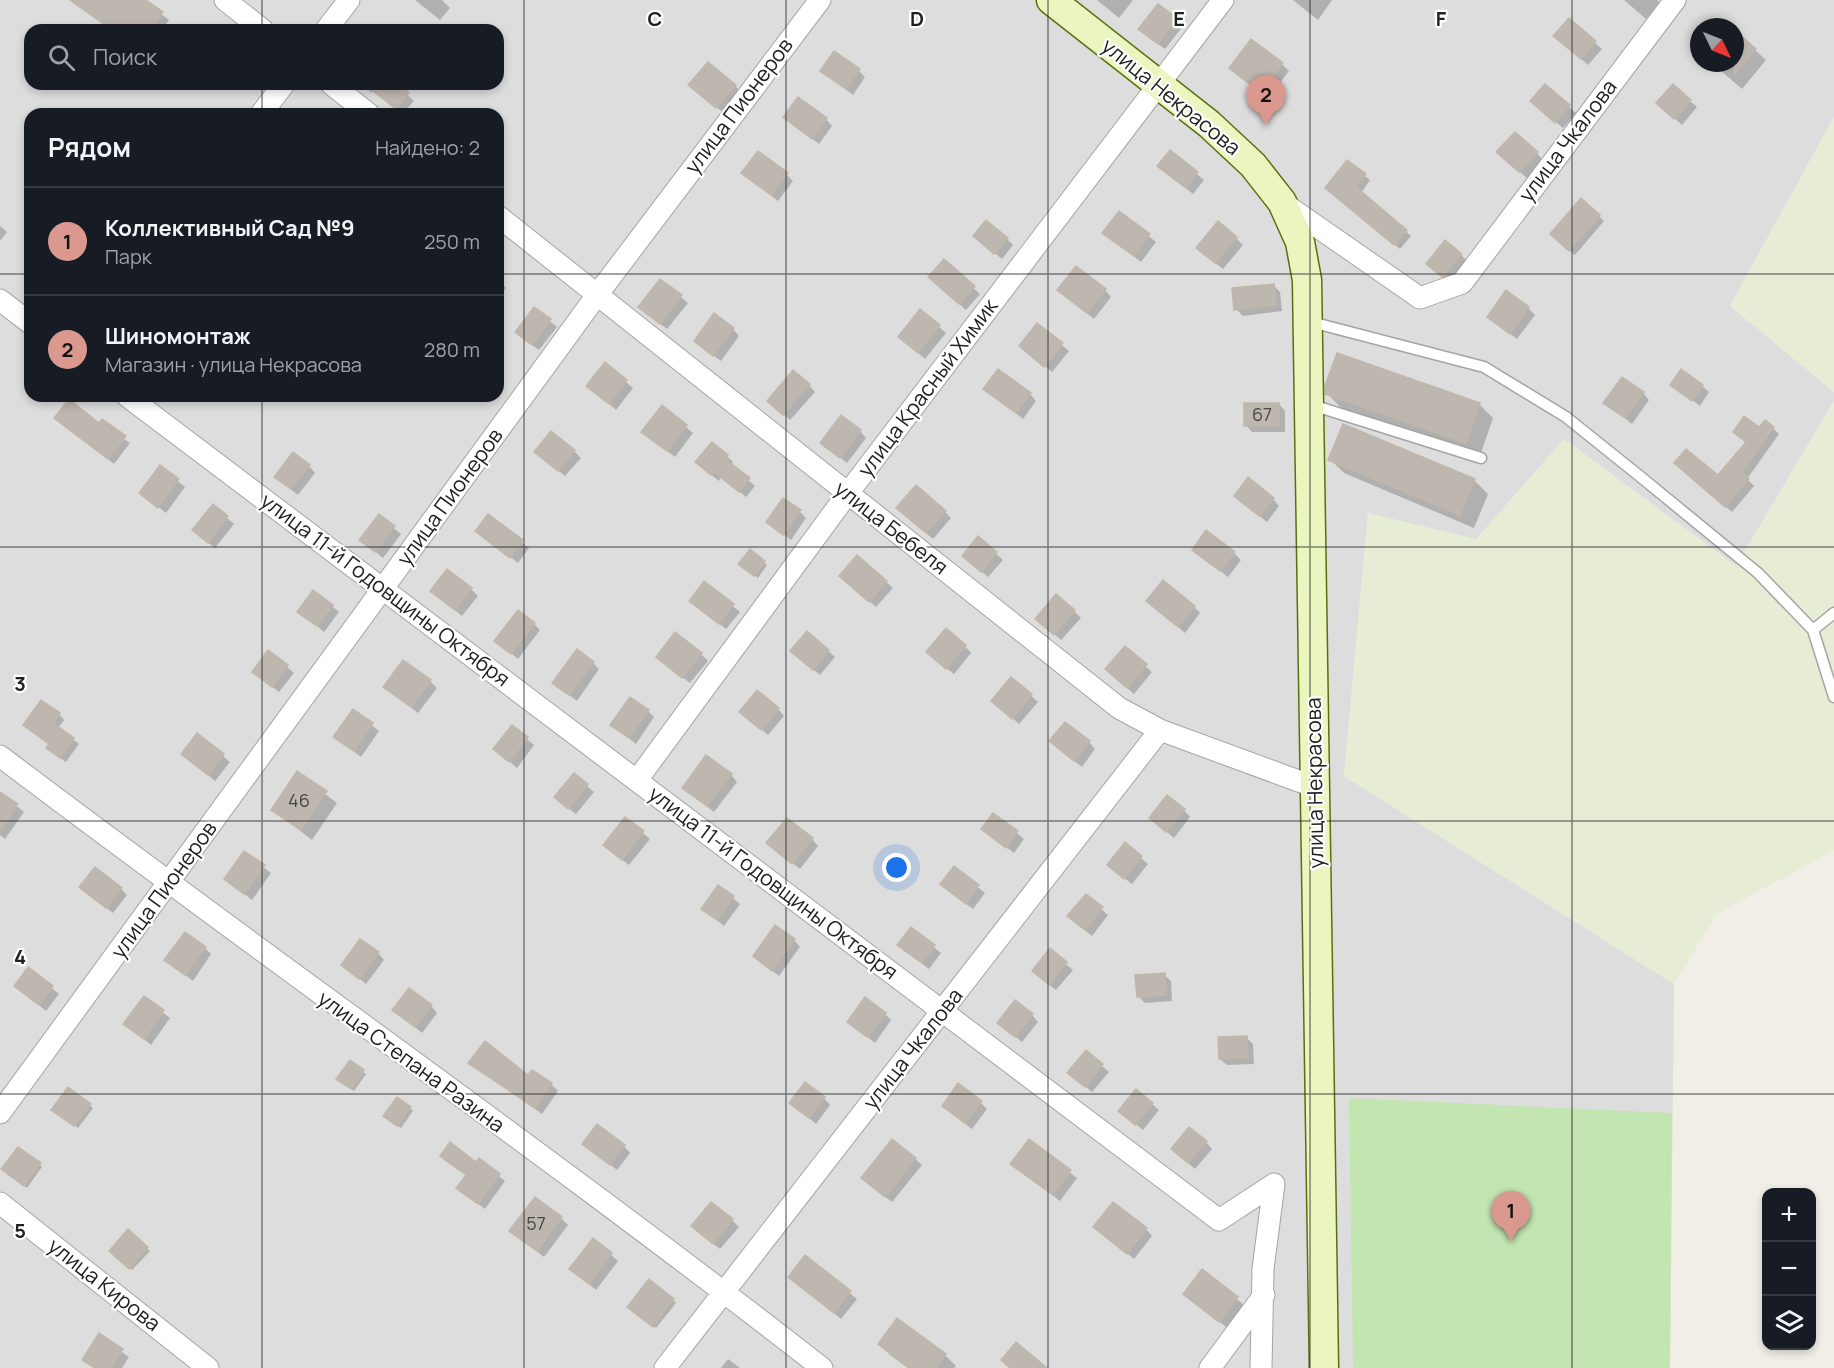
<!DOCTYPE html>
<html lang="ru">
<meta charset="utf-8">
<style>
body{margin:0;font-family:Manrope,sans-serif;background:#242831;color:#f1f3f6}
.controls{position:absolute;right:18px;bottom:18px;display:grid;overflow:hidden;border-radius:12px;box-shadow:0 3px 9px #0003}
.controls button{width:54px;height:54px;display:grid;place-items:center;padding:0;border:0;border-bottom:2px solid #363941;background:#171b24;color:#f1f3f6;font:30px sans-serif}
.compass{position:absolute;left:1690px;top:18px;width:54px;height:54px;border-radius:50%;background:#171b24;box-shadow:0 3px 9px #0003;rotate:133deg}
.you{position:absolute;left:897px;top:868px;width:21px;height:21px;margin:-15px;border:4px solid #fff;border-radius:50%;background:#1a73e8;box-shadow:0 0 0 9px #1a73e833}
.badge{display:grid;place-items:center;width:39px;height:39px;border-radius:50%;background:#da988e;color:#111;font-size:20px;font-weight:700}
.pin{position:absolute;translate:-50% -50px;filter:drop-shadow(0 2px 3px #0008)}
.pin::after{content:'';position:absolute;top:32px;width:21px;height:18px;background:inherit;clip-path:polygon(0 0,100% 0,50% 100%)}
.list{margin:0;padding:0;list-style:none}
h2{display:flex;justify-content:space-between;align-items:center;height:78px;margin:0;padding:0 24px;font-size:26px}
h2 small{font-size:20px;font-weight:400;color:#9ea1a6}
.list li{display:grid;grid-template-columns:39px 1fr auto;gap:18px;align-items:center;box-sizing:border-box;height:108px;padding:0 24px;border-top:2px solid #363941}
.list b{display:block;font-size:22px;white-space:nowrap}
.list p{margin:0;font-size:20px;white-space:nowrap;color:#9ea1a6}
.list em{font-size:20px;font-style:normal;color:#9ea1a6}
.icon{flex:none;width:33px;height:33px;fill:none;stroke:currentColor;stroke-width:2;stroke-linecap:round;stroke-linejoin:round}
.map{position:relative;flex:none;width:1834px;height:1368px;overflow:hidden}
.search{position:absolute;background:#171b24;box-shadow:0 3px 9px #0003;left:24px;top:24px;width:480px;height:66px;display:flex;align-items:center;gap:15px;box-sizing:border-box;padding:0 21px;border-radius:18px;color:#9ea1a6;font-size:22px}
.panel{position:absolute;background:#171b24;box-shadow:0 3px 9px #0003;left:24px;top:108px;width:480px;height:294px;border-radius:18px}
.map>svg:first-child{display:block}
.residential{fill:#dedddd;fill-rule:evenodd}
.farmland{fill:#e7edd4}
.grass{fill:#c3e5b1}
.shadow{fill:#0003}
.building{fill:#bdb7b0;stroke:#c0b7aa;stroke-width:1.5}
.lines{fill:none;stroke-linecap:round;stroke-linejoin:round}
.lane-casing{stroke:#a4a4a4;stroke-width:13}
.street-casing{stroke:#a4a4a4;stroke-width:23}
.secondary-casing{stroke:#57700e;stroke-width:31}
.lane{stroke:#fff;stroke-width:10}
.street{stroke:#fff;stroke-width:21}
.secondary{stroke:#ebf5c0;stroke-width:28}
.grid{fill:none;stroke:#202020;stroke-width:1.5;stroke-opacity:0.55}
.labels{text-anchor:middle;stroke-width:4.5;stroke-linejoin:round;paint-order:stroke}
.number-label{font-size:18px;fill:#474644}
.street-label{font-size:21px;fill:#202020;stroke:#fff}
.grid-label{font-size:20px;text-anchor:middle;font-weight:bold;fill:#202020;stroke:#fff;stroke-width:4.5;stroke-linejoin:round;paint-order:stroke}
</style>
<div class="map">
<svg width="1834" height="1368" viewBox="0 0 1834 1368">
<rect width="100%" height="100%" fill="#f0eee7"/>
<path class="residential" d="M0,0H1834V117L1730,306L1834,392V401L1736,566L1564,439L1476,540L1368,514L1344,776L1674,984L1670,1368H0ZM1699,27H1735V63H1699ZM30,30H498V84H30ZM30,114H498V396H30Z"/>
<path class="farmland" d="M1834,117V392L1730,306Z
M1834,401V850L1717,914L1674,984L1344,776L1368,513L1476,539L1564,439L1736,566Z"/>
<path class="grass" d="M1349,1098L1672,1113L1670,1368H1353Z"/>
<path class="shadow" d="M72,0H143L169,20L162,30H113Z
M415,0H442L450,8L440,20Z
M1097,0H1133L1119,18Z
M1293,0H1332L1318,20Z
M1624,0H1657L1660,3L1646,19Z
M1176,19L1183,26L1165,49L1147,36Z
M1719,19L1729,27H1712Z
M1569,20L1602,49L1588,65L1562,42Z
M1735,32L1766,60L1742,89L1712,63H1735Z
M1282,64L1289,71L1268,98L1238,74Z
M822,71H859L865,77L853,95Z
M360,84H396L414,101L402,114L373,91L372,93Z
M735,86L741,92L724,113L697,92Z
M1545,86L1576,113L1563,128L1539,108Z
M1690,101L1697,107L1682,125L1665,110Z
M785,117L826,119L832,126L819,144Z
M1171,152L1204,180L1193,194L1166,173Z
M1537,153L1543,160L1527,178L1505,159Z
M1347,162L1370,180L1361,193L1411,236L1400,249L1332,193Z
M787,175L793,181L778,201L750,179Z
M1119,213L1156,242L1141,262L1104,233Z
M1599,216L1604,221L1575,255L1557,239Z
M0,226L7,232L0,241Z
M1236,238L1243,245L1223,269L1205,255Z
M1007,239L1013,245L1002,259L982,243Z
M1461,255L1467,261L1449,282L1435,271Z
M944,261L980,294L966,310L937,284Z
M498,280L506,288L498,299Z
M661,281L688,303L667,329L647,314Z
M1273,285L1280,292L1282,311L1243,316L1236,309Z
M1105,290L1111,297L1094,319L1066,297Z
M1528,308L1535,315L1517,339L1489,317Z
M535,309L557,327L539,350L524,339Z
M920,311L946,333L925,359L900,337Z
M1037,325L1069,351L1052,372L1021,346Z
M733,329L739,336L721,361L702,347Z
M605,364L633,388L616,410L595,392Z
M809,385L815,392L790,420L776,407Z
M1672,385L1702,386L1709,392L1700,406Z
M985,389L1030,394L1036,401L1023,419Z
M1327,393L1479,404L1493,418L1480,456L1341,408Z
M1643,393L1649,400L1632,424L1605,402Z
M1279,404L1285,411V432H1252L1246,425Z
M662,407L693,433L675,457L650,438Z
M62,423L100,425L130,443L114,464Z
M1773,428L1779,434L1747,479L1754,486L1732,512L1682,469L1718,477L1759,429Z
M860,431L866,438L847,463L829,449Z
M574,451L581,458L565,476L543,458Z
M727,456L733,462L731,465L755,486L746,497L721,477L719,481L704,469Z
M1330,459L1474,480L1488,494L1474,528L1344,473Z
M309,466L315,473L298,495L283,483Z
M160,467L185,487L166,513L141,493Z
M1273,499L1279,506L1267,522L1242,502Z
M213,506L234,524L215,548L201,537Z
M800,512L806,518L791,540L768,522Z
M945,512L951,518L933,539L905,515Z
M379,516L401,534L383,558L368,546Z
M488,516L529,548L518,563L477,531Z
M978,538L1003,560L988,577L970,562Z
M1194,550L1234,553L1241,560L1228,577Z
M750,551L767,565L758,578L743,566Z
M847,582H886L893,588L876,607Z
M704,583L740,612L726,629L691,601Z
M471,589L478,596L462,616L432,591Z
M332,606L339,612L324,632L299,611Z
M1194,607L1200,613L1185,633L1155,608Z
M1074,611L1081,618L1061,640L1044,625Z
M534,624L540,630L518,659L496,641Z
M807,633L835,657L820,675L799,658Z
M965,646L971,653L954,674L934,659Z
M1125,648L1152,672L1134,694L1113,676Z
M269,652L294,673L279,692L261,678Z
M701,654L708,661L690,683L664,663Z
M593,663L599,669L577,701L561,689Z
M1012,679L1038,702L1019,724L1000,707Z
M430,681L437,688L418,713L385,687Z
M778,709L784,716L768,735L748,718Z
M353,711L379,731L361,757L335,737Z
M648,711L654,717L636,744L612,725Z
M59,714L64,720L58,728L79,744L66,762L53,753L51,744L31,730Z
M512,727L534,745L517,768L495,749Z
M198,735L230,762L215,781L183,754Z
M1089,742L1095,749L1082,767L1058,748Z
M298,773L337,803L312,840L273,810Z
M574,775L594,792L576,814L563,804Z
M731,775L737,782L714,812L691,794Z
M0,793L24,812L5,839L0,835Z
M1184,810L1190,817L1174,838L1157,824Z
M993,815L1024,839L1014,853L983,829Z
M626,819L650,839L629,865L612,852Z
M812,839L818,846L800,869L775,849Z
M1125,844L1148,864L1132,884L1115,871Z
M244,853L271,873L252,900L225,879Z
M954,868L985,893L973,909L949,891Z
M719,887L740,904L724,926L703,909Z
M121,889L127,895L113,913L88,893Z
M1086,896L1108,915L1092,936L1076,923Z
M911,929L941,953L929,969L906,951Z
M794,940L800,947L779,976L755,956Z
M205,948L211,954L193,981L166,960Z
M1050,951L1073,970L1056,990L1040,978Z
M378,953L384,960L366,984L343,965Z
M28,969L59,994L46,1011L16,986Z
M1164,975L1171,981L1172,1001L1145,1003L1138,996Z
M144,998L170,1018L151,1045L125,1024Z
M431,1006L437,1013L422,1033L394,1010Z
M885,1014L891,1020L875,1043L849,1022Z
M1032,1015L1038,1022L1022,1042L1006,1029Z
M1246,1037L1253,1044L1254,1064L1227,1065L1220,1059Z
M1086,1052L1109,1072L1092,1092L1076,1079Z
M350,1062L366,1074L354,1091L341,1082Z
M470,1063L529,1077L551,1084L558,1091L542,1114Z
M69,1089L93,1108L78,1128L56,1112Z
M824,1098L830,1105L816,1124L791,1103Z
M981,1103L987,1109L972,1129L950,1112Z
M1152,1104L1159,1110L1143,1130L1127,1117Z
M410,1108L413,1111L401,1128L388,1119Z
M1029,1141L1077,1178L1060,1201L1012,1164Z
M1206,1142L1212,1149L1195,1169L1180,1156Z
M584,1144L624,1146L630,1153L617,1170Z
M915,1159L922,1165L892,1202L870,1185Z
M479,1160L505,1181L485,1209L464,1193Z
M40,1165L42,1167L27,1188L6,1172Z
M561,1218L568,1225L544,1257L511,1231Z
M732,1220L739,1227L720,1249L700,1233Z
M1095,1227L1146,1229L1152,1236L1134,1259Z
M128,1231L150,1251L132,1270L111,1251Z
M593,1240L618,1261L596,1290L571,1269Z
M805,1257L857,1299L841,1319L790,1277Z
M1202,1271L1244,1305L1226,1327L1185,1294Z
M673,1300L676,1303L656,1328L632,1310Z
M898,1320L945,1355L956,1366L954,1368H908L890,1355L880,1344Z
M99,1336L129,1357L122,1368H94L84,1360Z
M728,1359L740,1368H721Z"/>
<path class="building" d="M70,0H146L163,12L151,30H112Z
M1158,4L1177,18L1158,44L1138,29Z
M1569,18L1596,41L1581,59L1553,36Z
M1735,30L1756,49L1735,74Z
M1251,39L1283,63L1261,93L1229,68Z
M834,51L860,69L846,89L820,71Z
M708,62L736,85L716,108L688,85Z
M364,84H397L409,93L396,109Z
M1545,84L1570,105L1555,123L1530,101Z
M1673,84L1691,100L1674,119L1656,103Z
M798,97L827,118L812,139L783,117Z
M1515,132L1538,152L1519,172L1496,152Z
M1170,150L1198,172L1186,188L1157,166Z
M758,151L788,173L771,195L741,173Z
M1347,160L1366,174L1356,187L1407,230L1394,245L1325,188Z
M1581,198L1600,215L1569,251L1550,234Z
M1119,211L1150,234L1134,256L1102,233Z
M986,220L1008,238L994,254L973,236Z
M1218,221L1237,237L1215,263L1196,248Z
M1445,240L1462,254L1442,277L1426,264Z
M944,259L975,286L959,304L928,277Z
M1076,266L1106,289L1087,313L1057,290Z
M660,279L682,295L660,324L638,307Z
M1274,284L1276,305L1234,310L1232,288Z
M1506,290L1529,307L1510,334L1487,317Z
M534,307L551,319L532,345L515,332Z
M920,309L940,325L918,353L898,337Z
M714,313L734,328L713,356L694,341Z
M1037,323L1063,343L1044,367L1019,346Z
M1337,353L1480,403L1466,443L1325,394V386Z
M605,362L627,380L609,404L586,386Z
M998,369L1031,393L1016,413L983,389Z
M1681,369L1703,385L1692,401L1670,385Z
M793,370L810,384L783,415L767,401Z
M1622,377L1644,392L1625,418L1603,403Z
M69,399L99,423L102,419L126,436L108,459L54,418Z
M1244,403H1279V426H1244Z
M662,405L687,425L667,451L641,432Z
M841,415L861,430L840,458L820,443Z
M1744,416L1759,427L1765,420L1774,427L1742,472L1749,479L1725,507L1674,463L1686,449L1718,475L1746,442L1733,432Z
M1343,424L1475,479L1460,515L1328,460Z
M551,431L575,450L558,471L534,452Z
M712,442L728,455L725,459L750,478L739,492L714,472L711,475L695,462Z
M293,452L310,465L291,489L274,477Z
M160,465L179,479L158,508L139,493Z
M1248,477L1274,498L1259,516L1234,496Z
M916,485L946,511L926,533L896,508Z
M783,498L801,510L783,535L766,522Z
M213,504L228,516L208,543L192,530Z
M379,514L395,526L375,552L359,540Z
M488,514L523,540L510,558L475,531Z
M1206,530L1235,552L1220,571L1192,550Z
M978,536L997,552L981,572L962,556Z
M750,549L765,561L754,576L738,564Z
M857,555L887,581L869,602L839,576Z
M447,569L472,588L455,610L430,591Z
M1163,580L1195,606L1178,627L1146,601Z
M704,581L734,604L719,624L689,601Z
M313,590L333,605L317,626L297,612Z
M1056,594L1075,610L1054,635L1035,619Z
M518,610L535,623L511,654L494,641Z
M946,628L966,645L946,669L926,652Z
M807,631L829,650L813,670L790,651Z
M675,632L702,653L682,678L656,657Z
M1125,646L1147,664L1127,688L1105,669Z
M577,649L594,662L569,695L552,683Z
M268,650L288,665L272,687L252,672Z
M403,660L431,680L411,707L383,687Z
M1011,677L1032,694L1012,719L991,701Z
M757,690L779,708L761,730L739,712Z
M630,697L649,710L629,738L610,725Z
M41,700L60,713L53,723L74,738L60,758L46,748L49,744L23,725Z
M353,709L373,723L354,751L333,737Z
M1065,722L1090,741L1074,761L1049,741Z
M512,725L528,737L509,762L493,749Z
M197,733L224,754L208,775L181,754Z
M706,755L732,774L707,806L682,788Z
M297,771L327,791L301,830L271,810Z
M574,773L588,784L568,809L554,797Z
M0,792L18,804L0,831Z
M1167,795L1185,809L1166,832L1149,818Z
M993,813L1018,831L1006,848L981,829Z
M625,817L644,831L622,860L603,845Z
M787,818L813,838L792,864L766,843Z
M1125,842L1142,856L1124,879L1107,865Z
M244,851L265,865L244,894L224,879Z
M954,866L979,885L966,904L940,884Z
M95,867L122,888L106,908L79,887Z
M718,885L734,896L717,920L701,909Z
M1086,894L1103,907L1085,930L1067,916Z
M775,925L795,939L772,971L753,956Z
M911,927L935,945L922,963L897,945Z
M185,932L206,947L185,975L164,960Z
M360,939L379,952L359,979L341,965Z
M1050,948L1067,962L1049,985L1032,971Z
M28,967L53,986L39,1005L14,986Z
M1165,973L1166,995L1137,997L1135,975Z
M409,988L432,1005L415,1027L392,1010Z
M144,996L164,1010L144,1039L123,1024Z
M865,997L886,1013L867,1037L847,1022Z
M1015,1000L1033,1014L1015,1037L997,1023Z
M1247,1036L1248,1058L1219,1059L1218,1037Z
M485,1041L528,1075L532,1070L552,1083L535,1108L468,1063Z
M1086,1050L1103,1064L1085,1087L1067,1073Z
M350,1060L364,1070L351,1089L336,1079Z
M805,1082L825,1097L809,1118L789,1103Z
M958,1083L982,1101L965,1123L942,1106Z
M68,1087L91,1104L74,1126L51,1110Z
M1136,1089L1153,1103L1135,1125L1118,1111Z
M397,1097L411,1107L397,1126L383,1116Z
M597,1124L625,1145L610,1165L582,1144Z
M1189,1127L1207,1141L1188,1163L1171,1149Z
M892,1139L916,1158L885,1197L861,1178Z
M1029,1139L1071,1170L1053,1195L1010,1164Z
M450,1142L476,1162L479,1158L500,1174L478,1204L456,1188L466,1175L440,1156Z
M18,1147L41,1163L24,1186L1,1169Z
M535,1197L562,1217L537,1251L509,1231Z
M711,1202L733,1219L713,1244L691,1226Z
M1113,1202L1147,1228L1127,1254L1093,1227Z
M128,1229L148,1247L129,1269L109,1251Z
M593,1238L612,1253L589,1284L569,1269Z
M805,1255L851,1291L834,1313L788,1277Z
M1202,1269L1238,1297L1219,1322L1183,1294Z
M649,1279L674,1299L653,1327L627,1307Z
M897,1318L946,1354L936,1368H909L878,1344Z
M99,1333L123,1349L111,1368H95L82,1360Z
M1016,1342L1047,1368H1010L1001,1360Z"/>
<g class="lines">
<defs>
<path id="lane" d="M1311,322L1484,367L1566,417L1642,478L1758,573L1813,630L1834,613
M1312,405L1481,458
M1813,630L1834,697"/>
<path id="street" d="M225,0L263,30
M326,30L349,0
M331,84L369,114
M261,114L284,84
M1283,203L1420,298L1462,283L1675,0
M498,216L1119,708L1160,730L1315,787
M0,300L30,323
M127,396L1219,1220L1274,1184L1263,1269L1261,1368
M0,756C272,962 553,1158 822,1368
M637,780L848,493L1223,0
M0,1113L597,295L820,0
M0,1203L208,1368
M665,1368L1160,730
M1210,1368L1264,1295"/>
<path id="secondary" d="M1051,0L1209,124L1253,165L1282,202L1300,242L1307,280L1324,1368"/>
</defs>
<use href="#lane" class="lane-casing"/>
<use href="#street" class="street-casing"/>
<use href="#secondary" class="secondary-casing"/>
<use href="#lane" class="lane"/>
<use href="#street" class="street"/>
<use href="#secondary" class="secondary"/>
</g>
<path class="grid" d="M262,0V30M524,0V1368M786,0V1368M1048,0V1368M1310,0V1368M1572,0V1368M262,84V114M0,274H30M498,274H1834M262,396V1368M0,547H1834M0,821H1834M0,1094H1834"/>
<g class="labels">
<g class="number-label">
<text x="1262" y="421">67</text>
<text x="299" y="807">46</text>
<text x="536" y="1230">57</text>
</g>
<g class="street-label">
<text transform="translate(1171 97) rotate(39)" y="7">улица Некрасова</text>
<text transform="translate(739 106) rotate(-53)" y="7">улица Пионеров</text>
<text transform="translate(1568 141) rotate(-53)" y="7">улица Чкалова</text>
<text transform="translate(928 388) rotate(-53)" y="7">улица Красный Химик</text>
<text transform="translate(450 497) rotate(-54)" y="7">улица Пионеров</text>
<text transform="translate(891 528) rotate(38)" y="7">улица Бебеля</text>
<text transform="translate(385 590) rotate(37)" y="7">улица 11-й Годовщины Октября</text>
<text transform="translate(1315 783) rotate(-91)" y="7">улица Некрасова</text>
<text transform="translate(773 883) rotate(37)" y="7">улица 11-й Годовщины Октября</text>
<text transform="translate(164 890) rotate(-54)" y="7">улица Пионеров</text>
<text transform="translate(913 1049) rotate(-52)" y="7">улица Чкалова</text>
<text transform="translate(411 1062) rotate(36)" y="7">улица Степана Разина</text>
<text transform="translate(104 1285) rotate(38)" y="7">улица Кирова</text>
</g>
</g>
<g class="grid-label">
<text x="655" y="26">C</text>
<text x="917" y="26">D</text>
<text x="1179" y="26">E</text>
<text x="1441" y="26">F</text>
<text x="20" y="691">3</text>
<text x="20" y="964">4</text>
<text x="20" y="1238">5</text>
</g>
</svg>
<div class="controls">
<button>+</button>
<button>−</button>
<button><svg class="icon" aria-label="layers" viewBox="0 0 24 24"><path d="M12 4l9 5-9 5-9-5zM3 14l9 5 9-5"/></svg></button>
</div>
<svg class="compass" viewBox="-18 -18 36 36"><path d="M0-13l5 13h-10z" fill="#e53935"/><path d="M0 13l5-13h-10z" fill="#9ea1a6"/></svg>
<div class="you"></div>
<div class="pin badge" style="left:1511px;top:1241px">1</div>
<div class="pin badge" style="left:1266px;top:125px">2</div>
<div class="search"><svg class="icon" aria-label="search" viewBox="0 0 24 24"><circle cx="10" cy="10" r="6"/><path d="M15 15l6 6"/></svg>Поиск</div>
<section class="panel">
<h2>Рядом<small>Найдено: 2</small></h2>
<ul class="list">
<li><span class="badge">1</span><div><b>Коллективный Сад №9</b><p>Парк</p></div><em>250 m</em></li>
<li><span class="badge">2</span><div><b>Шиномонтаж</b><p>Магазин · улица Некрасова</p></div><em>280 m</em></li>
</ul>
</section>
</div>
